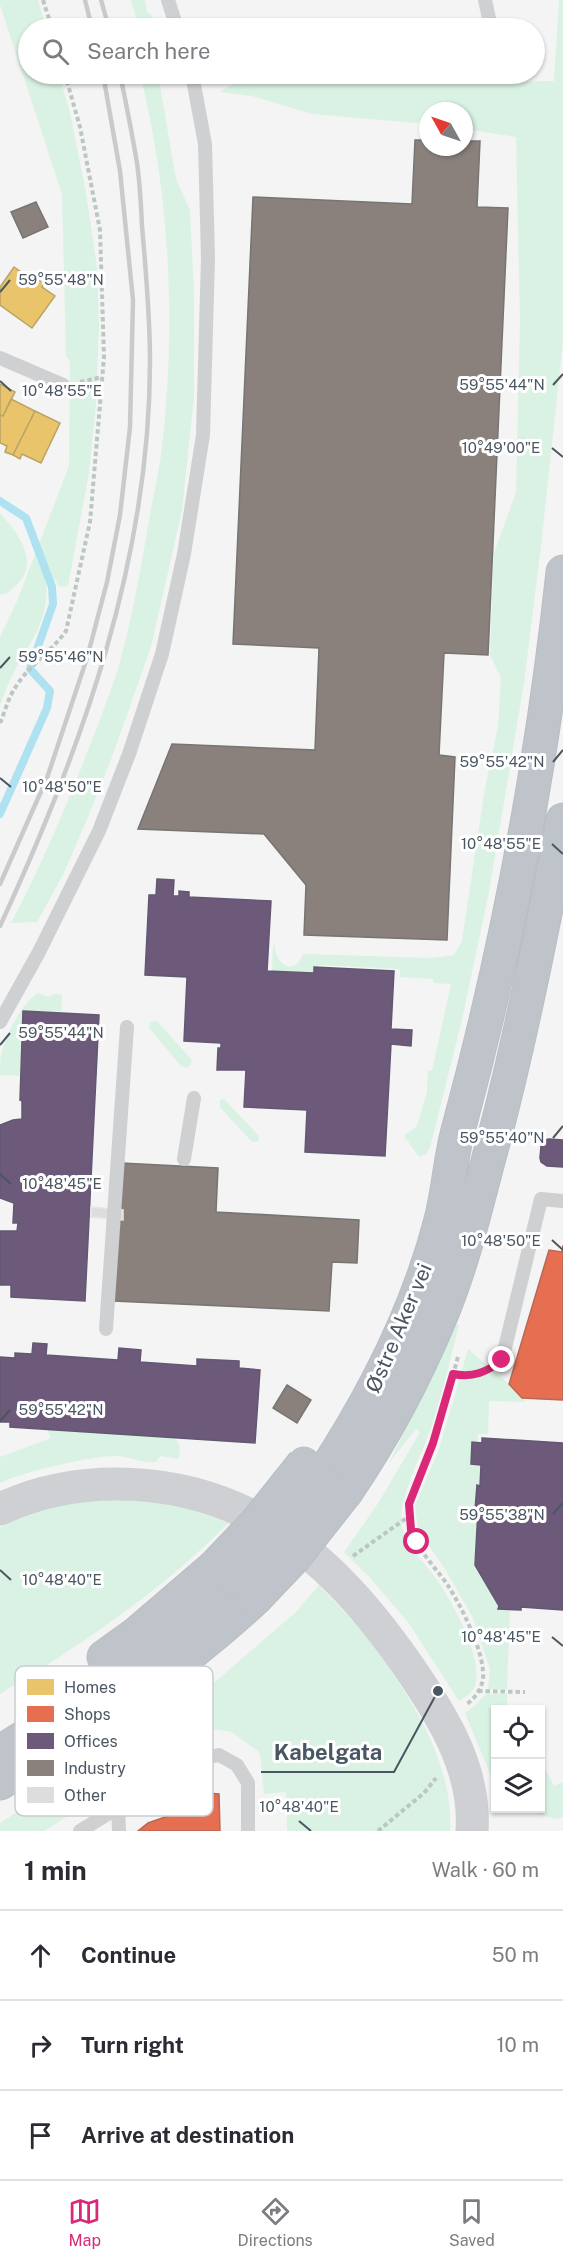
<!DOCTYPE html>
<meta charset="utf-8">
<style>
body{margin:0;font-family:"Public Sans",sans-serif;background:#f2f2f3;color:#2b2b33}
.controls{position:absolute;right:18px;bottom:18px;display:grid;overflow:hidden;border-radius:0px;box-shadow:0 2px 4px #0004}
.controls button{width:54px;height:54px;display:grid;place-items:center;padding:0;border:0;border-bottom:2px solid #e1e1e2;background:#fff;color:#2b2b33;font:30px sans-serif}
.compass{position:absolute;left:419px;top:102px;width:54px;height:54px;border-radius:50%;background:#fff;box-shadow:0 2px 4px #0004;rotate:310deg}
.stop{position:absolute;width:18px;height:18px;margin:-14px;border:4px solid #db2777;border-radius:50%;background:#fff}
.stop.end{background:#db2777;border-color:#fff;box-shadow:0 2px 6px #0008}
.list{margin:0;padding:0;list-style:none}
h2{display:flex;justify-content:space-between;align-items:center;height:78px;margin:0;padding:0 24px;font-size:26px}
h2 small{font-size:20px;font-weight:400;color:#7c7c81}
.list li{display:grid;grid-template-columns:39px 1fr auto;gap:18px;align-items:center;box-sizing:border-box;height:90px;padding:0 24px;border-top:2px solid #e1e1e2}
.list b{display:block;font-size:22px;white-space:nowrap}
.list em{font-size:20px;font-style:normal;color:#7c7c81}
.icon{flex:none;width:33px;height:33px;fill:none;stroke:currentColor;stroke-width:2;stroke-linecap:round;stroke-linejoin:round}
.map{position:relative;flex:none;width:563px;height:1831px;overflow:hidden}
.search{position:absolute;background:#fff;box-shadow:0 2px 4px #0004;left:18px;right:18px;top:18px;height:66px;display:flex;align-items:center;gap:15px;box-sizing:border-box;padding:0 21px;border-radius:33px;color:#7c7c81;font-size:22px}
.sheet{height:348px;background:#fff}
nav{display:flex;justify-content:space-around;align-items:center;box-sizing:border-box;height:84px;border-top:2px solid #e1e1e2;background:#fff;font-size:16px;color:#7c7c81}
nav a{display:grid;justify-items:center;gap:3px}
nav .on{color:#db2777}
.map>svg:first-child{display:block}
.green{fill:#d9f2e3}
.homes{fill:#e9c46a;stroke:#b9a367;stroke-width:1.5}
.shops{fill:#e76f51;stroke:#b86856;stroke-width:1.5}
.offices{fill:#6d597a;stroke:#625872;stroke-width:1.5}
.industry{fill:#8a817c;stroke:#777474;stroke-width:1.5}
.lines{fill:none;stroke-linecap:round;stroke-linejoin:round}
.stream{stroke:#aee2f0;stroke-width:8}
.building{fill:#ddddde;stroke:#e5e6e7;stroke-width:1.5}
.highway-casing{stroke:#b9bec3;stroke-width:35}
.path{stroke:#bcc7c4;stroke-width:4;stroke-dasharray:4.5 3;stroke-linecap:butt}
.lane{stroke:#ced0d2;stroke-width:14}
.secondary{stroke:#ced0d4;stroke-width:33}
.highway{stroke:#bec4c9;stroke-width:33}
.rail{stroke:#c9cacc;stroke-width:4.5}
.highway-bridge-casing{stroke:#b9bec3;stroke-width:35;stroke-linecap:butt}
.highway-bridge{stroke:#bec4c9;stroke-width:33}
.route{stroke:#db2777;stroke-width:8}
.ticks{fill:none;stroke:#4a5661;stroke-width:2}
.labels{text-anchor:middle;stroke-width:6;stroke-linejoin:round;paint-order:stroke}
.street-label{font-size:21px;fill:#4a5661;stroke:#fff}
.key{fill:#fff;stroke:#c9ccd0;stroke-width:1.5}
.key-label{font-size:16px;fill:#4a5661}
.ticks-label{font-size:15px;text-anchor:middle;fill:#4a5661;stroke:#fff;stroke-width:6;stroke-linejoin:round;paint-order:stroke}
.leader{fill:none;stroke:#4a5661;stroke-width:2}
.callout-dot{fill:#4a5661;stroke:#fff;stroke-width:2}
.callout-label{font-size:22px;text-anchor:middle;font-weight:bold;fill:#4a5661;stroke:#fff;stroke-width:6;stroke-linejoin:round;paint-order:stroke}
</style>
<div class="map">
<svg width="563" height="1831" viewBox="0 0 563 1831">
<rect width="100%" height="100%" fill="#f4f4f4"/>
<path class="green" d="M0,0H38L46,28H28V74H59L70,113L86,193L97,267L99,325L96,403L89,473L68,586L60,587L51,575L46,578C49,618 36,633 17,666C10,678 5,692 0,705V637L17,601L69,466L70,362L66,356L62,194L0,5Z
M131,0H145L147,12L155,19L157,28H130L136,17Z
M559,0H563V341L541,546L524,683L489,892L461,1024L430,1148L426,1154L419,1157L404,1136L417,1126L427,1092L428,1070L432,1071L451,984L434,983L433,979L400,977V969L319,965V973L272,971L273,946L275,944C274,965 295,977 303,954L432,958L454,955L462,941L485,788L498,727L501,678L490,655L494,553L516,492L520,321L516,137L464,129V111H428V124L312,114L252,96L220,92L248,74L380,77L470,82L554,81Z
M140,74H158L176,179L190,210L194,292V397L182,510L151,647L112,757L88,817L64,873L37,922L11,923C37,874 59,823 80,771C93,737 107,703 118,669C131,624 139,578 147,532C152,501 160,469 163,438C176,318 169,190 140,74Z
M0,513C15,530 39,558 20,581C16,586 11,590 6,594H0Z
M38,993L48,997L55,994L62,995L61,1011L27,1012L24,1076L0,1075C0,1069 0,1061 1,1055C6,1035 20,1005 38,993Z
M157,1021L191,1059L192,1062L188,1068L181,1066L149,1028L150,1022Z
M224,1099L259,1136L258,1142H252L220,1107V1100Z
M456,1324L459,1325C451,1357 443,1390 433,1422C425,1449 396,1501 402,1527C408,1548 428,1566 440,1584C454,1606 481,1655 476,1681C475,1692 467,1696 459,1701L408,1622L370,1578L344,1552L379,1502L420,1432L416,1429L389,1463Z
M468,1349L524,1397L525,1402L489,1401L488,1434H478L477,1457L487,1458L510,1606L507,1689H488L490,1669L473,1618L447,1572L418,1530L415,1505L439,1449Z
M46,1426C64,1429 83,1432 101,1433C118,1434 162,1427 174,1438C181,1444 181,1452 178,1459L160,1456L156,1462C144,1464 128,1456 115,1456C91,1456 22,1472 0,1483V1457L51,1438Z
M101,1498L173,1503L228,1523C165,1589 78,1647 0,1694V1527L48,1507Z
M319,1585C337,1605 358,1625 374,1647C412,1699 454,1764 450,1831H287L286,1792L264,1794L260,1753L232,1732L212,1729L180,1745L44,1831H0V1823L193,1701L296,1612Z
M486,1694H507V1709L496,1710L495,1786L465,1713L477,1704Z
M546,1770L554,1786L563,1782V1817L555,1819L522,1809L540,1808L541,1772Z"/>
<path class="homes" d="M14,267L27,276L29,273L44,284L42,287L55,296L32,328L0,305V287Z
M0,384L15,392L3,416L0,415Z
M11,399L35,411L13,455L5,452L7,446L0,443V415L3,416Z
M35,411L60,423L41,463L22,454L20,459L13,455Z"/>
<path class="shops" d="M563,1245V1400L522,1398L509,1384L549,1250L562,1252Z
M206,1793L219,1794L220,1831H138L148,1823L168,1816L184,1799L191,1795Z"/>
<path class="offices" d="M157,879L174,880L173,896H179V891L189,892V897L271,901L267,971L314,973V967L394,971L391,1029L412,1030L411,1046L391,1044L385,1156L305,1152L307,1110L244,1107L246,1070H217L218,1048H221V1043L184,1041L187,977L145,975L149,895H156Z
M23,1011L99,1015L85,1301L11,1297V1285H0V1231H17L18,1223H13L14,1203L0,1198V1125L13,1120L22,1119V1101L20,1100Z
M549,1139L563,1140V1167L547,1166L541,1162L540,1158L541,1146L544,1140Z
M33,1343L47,1344L46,1355L118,1360L119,1348L141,1350L140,1362L197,1366V1359L239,1361V1368L260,1370L255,1443L10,1427V1422H0V1357L15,1358V1353L32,1354Z
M482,1438L563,1443V1610L521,1607V1610L498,1609L499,1606L475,1565L478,1510H475L477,1485L480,1486L481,1465L471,1464L472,1442L482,1443Z"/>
<path class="industry" d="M415,140H428V147H464V141H480L477,207L508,208L488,655L444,653L439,755L455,757L447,940L304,935L306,885L264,834L138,829L172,744L315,750L319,648L233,644L253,197L412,204Z
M36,202L48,227L23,238L11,212Z
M121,1163L218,1168L216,1212L359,1220L357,1263L332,1262L329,1311L114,1301Z
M287,1385L311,1400L297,1423L273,1408Z"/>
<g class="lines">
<path class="stream" d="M0,501L26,518L52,587L53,604L30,669L50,691L47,708L0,814"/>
</g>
<path class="building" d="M91,1207L123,1210V1220L91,1217Z"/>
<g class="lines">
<defs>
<path id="highway" d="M321,1477C373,1398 417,1313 441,1220C449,1190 450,1158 459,1127C508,945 543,759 563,572
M346,1492C385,1435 416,1376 442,1313C465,1257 478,1197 494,1139C522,1033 543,927 563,820
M104,1657L136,1634L214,1567
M0,1752C83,1702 161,1647 232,1581
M0,1783C91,1728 177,1671 255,1599"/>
</defs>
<use href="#highway" class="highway-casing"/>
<path class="path" d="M43,0L52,28
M80,382L102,377
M0,723C5,712 8,698 15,688C28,666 51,652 66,631L90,522L104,357L100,230L80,127L65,74
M458,1357C449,1388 442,1419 431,1449C425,1467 412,1485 409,1503C407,1511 408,1523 411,1530C418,1551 437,1569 449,1587C462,1608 481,1646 483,1671C485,1684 476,1699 465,1705
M453,1374L471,1376L487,1370
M353,1556L408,1517
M478,1691L525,1692
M378,1831L424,1793L436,1778"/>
<path class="lane" d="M168,0L177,28
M485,0L491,28
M0,358L63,385
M0,1022L39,952L99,831L129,754L162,654L184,554L203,435L208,258L205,144L192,74
M184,1159L194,1098
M106,1329L127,1027
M502,1360L541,1199L563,1201
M195,1760L206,1793
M118,1806L119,1831
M80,1831L195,1760L219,1755L237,1765L248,1783V1831"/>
<path class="secondary" d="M0,1509C81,1471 185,1477 263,1522C326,1557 375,1617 415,1676C446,1722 476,1773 472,1831"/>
<use href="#highway" class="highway"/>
<path class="rail" d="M85,0L92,28
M101,0L109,28
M0,884L47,778L87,658L107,582L120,515L130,427L133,300L120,171L103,74
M0,926C82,749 150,559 150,361C150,316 146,271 142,226C141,205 140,183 137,163C132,133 126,103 120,74"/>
<defs>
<path id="highway-bridge" d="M214,1567L256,1523L304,1463
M232,1581L274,1538L321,1477
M255,1599L294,1558L346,1492"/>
</defs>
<use href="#highway-bridge" class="highway-bridge-casing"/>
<use href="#highway-bridge" class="highway-bridge"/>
</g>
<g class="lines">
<path class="route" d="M417,1542L411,1530L409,1504L433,1443L453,1374C473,1378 487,1372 502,1360"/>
</g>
<path class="ticks" d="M0,292L10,280M0,381L11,391M553,385L563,374M552,448L563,457M0,668L10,657M553,762L563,750M0,778L11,787M552,844L563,854M0,1045L10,1033M553,1138L563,1126M0,1174L11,1184M552,1240L563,1250M0,1421L10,1410M553,1514L563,1503M0,1570L11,1580M552,1637L563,1646M299,1821L311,1831"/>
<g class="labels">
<g class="street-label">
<text transform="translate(399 1328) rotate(-67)" y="7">Østre Aker vei</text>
</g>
</g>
<rect x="15" y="1666" width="198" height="150" rx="9" class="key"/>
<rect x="27" y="1679" width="27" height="16" fill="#e9c46a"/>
<rect x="27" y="1706" width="27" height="16" fill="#e76f51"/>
<rect x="27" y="1733" width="27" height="16" fill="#6d597a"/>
<rect x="27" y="1760" width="27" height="16" fill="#8a817c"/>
<rect x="27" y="1787" width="27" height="16" fill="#ddddde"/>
<g class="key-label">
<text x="64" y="1693">Homes</text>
<text x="64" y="1720">Shops</text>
<text x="64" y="1747">Offices</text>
<text x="64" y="1774">Industry</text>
<text x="64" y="1801">Other</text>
</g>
<g class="ticks-label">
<text x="61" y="285">59°55'48"N</text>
<text x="502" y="390">59°55'44"N</text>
<text x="62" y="396">10°48'55"E</text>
<text x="501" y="453">10°49'00"E</text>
<text x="61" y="662">59°55'46"N</text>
<text x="502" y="767">59°55'42"N</text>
<text x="62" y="792">10°48'50"E</text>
<text x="501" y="849">10°48'55"E</text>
<text x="61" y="1038">59°55'44"N</text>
<text x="502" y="1143">59°55'40"N</text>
<text x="62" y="1189">10°48'45"E</text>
<text x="501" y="1246">10°48'50"E</text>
<text x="61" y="1415">59°55'42"N</text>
<text x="502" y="1520">59°55'38"N</text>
<text x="62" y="1585">10°48'40"E</text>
<text x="501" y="1642">10°48'45"E</text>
<text x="299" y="1812">10°48'40"E</text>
</g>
<path class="leader" d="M438 1691L394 1772H261"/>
<circle class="callout-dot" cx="438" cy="1691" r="6"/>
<g class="callout-label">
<text x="328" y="1760">Kabelgata</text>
</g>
</svg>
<div class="controls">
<button><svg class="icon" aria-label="locate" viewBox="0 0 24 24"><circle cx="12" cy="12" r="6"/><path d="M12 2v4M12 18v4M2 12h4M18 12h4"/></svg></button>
<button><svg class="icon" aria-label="layers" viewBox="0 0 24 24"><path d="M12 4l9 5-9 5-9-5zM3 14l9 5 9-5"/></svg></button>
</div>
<svg class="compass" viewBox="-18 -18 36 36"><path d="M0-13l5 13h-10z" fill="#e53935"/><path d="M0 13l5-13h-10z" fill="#7c7c81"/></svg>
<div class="stop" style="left:417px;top:1542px"></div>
<div class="stop end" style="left:502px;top:1360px"></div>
<div class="search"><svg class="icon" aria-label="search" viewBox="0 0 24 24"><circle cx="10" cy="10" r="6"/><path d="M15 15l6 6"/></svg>Search here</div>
</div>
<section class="sheet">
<h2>1 min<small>Walk · 60 m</small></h2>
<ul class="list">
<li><svg class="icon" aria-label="ahead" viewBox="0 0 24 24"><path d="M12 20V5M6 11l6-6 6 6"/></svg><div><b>Continue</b></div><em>50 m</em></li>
<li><svg class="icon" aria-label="right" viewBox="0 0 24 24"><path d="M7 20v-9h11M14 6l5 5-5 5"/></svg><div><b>Turn right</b></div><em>10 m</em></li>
<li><svg class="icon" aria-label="arrive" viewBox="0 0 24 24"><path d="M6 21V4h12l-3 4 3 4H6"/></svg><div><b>Arrive at destination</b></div></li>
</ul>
</section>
<nav>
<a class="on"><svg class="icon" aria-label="map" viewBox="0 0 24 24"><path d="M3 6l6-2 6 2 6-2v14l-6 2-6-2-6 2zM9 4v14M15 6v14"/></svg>Map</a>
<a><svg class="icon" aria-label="directions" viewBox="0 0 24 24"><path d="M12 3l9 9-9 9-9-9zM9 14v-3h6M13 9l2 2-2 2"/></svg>Directions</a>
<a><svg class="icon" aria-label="saved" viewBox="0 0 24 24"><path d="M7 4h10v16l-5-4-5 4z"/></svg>Saved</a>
</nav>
